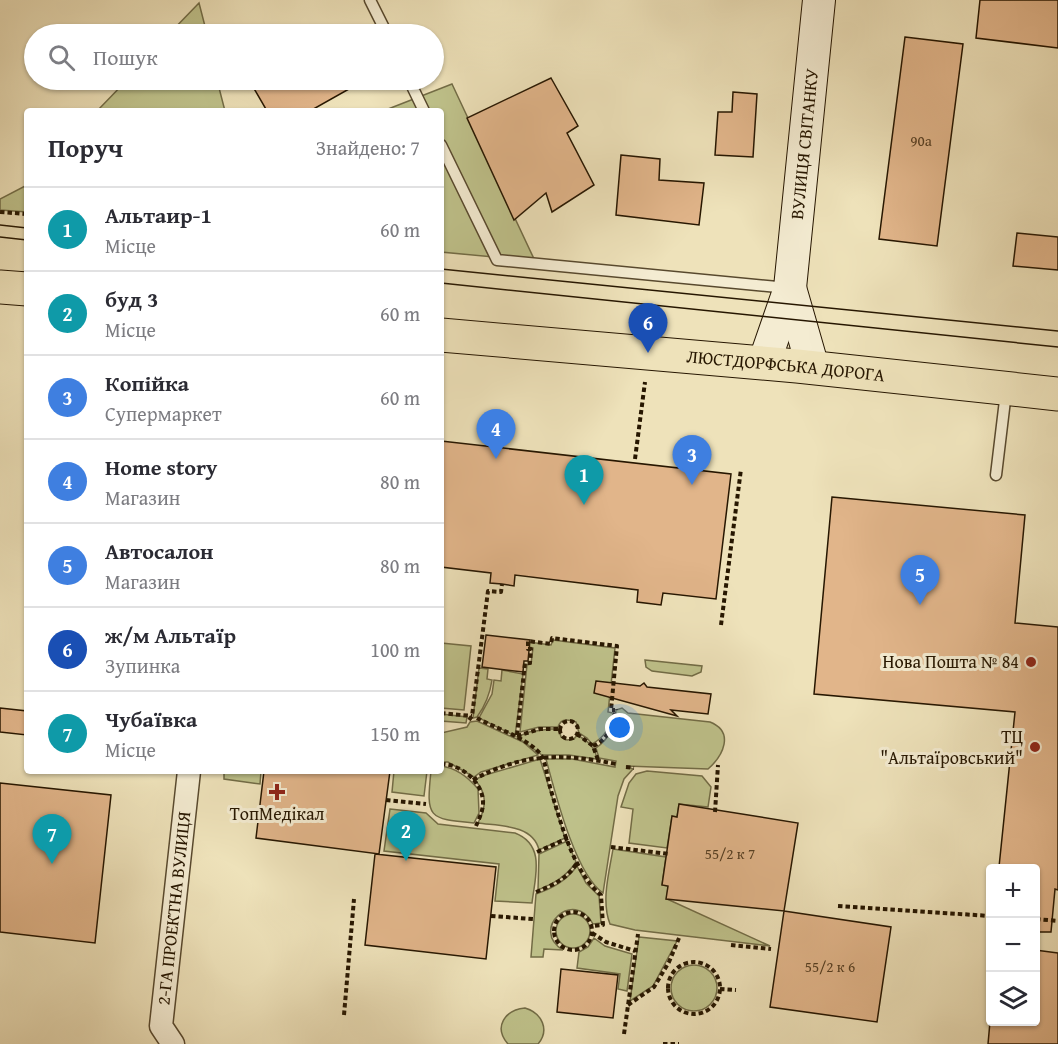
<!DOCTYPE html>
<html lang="uk">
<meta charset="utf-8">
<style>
body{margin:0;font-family:"Gentium Book Plus",serif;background:#f7f7f7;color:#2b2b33}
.controls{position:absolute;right:18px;bottom:18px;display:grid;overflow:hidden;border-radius:6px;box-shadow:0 2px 4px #0004}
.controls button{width:54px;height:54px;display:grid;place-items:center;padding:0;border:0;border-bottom:2px solid #e1e1e2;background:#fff;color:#2b2b33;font:30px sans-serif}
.you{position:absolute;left:620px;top:728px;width:21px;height:21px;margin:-15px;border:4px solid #fff;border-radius:50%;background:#1a73e8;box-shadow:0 0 0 9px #1a73e833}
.badge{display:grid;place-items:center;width:39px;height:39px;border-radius:50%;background:#8f2418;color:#fff;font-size:20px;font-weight:700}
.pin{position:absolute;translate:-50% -50px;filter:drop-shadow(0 2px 3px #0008)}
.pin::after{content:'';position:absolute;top:32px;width:21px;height:18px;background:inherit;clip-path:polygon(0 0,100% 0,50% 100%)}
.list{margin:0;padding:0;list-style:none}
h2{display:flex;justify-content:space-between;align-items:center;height:78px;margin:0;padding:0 24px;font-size:26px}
h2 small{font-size:20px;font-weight:400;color:#7c7c81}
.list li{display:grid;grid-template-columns:39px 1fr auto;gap:18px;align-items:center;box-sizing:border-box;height:84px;padding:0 24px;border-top:2px solid #e1e1e2}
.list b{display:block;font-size:22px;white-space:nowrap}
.list p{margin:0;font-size:20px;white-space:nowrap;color:#7c7c81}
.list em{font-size:20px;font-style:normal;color:#7c7c81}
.icon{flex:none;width:33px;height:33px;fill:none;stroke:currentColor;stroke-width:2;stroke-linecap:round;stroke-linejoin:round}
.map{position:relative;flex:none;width:1058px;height:1044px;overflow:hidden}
.search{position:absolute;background:#fff;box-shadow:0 2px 4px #0004;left:24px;top:24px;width:420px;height:66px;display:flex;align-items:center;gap:15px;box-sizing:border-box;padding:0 21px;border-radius:33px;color:#7c7c81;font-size:22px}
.panel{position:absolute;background:#fff;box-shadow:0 2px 4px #0004;left:24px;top:108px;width:420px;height:666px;border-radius:6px}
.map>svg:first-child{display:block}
.green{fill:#bfc28b;stroke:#726c46;stroke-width:1.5}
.building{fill:#e1b58a;stroke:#261600;stroke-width:1.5}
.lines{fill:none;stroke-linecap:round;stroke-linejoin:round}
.lane-casing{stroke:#58492e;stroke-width:13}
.street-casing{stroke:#58492e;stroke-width:25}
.secondary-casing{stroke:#261600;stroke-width:34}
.primary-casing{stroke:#261600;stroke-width:35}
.path{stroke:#261600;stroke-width:4;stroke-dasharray:4.5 3;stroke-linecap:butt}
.lane{stroke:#f4ecd2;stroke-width:10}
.street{stroke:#f4ecd2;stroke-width:22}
.secondary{stroke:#f4ecd2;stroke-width:32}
.primary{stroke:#eee2ba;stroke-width:33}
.tram{stroke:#261600;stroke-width:1.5}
.poi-dot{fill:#8f2418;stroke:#f4ecd2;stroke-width:2}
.labels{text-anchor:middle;stroke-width:6;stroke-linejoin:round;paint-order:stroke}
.number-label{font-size:15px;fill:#553e22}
.street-label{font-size:18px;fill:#261600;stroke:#f4ecd2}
.poi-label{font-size:18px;fill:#261600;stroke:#f4ecd2;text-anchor:end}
</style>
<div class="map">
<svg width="1058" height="1044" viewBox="0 0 1058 1044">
<rect width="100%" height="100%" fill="#eee2ba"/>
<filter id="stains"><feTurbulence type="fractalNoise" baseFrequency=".00333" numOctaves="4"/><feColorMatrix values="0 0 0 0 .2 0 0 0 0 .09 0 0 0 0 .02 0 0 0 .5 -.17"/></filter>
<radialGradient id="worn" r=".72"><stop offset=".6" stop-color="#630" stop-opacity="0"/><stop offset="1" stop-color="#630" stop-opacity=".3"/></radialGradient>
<path class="green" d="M199,3L207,34H169Z
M127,80H217L225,111H97Z
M452,84L535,261L441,252V111H383Z
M27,185V212L0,210V199Z
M553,640L615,648L608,712L613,713C611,727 605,737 592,744L587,738L579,733L576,722C568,719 561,718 558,727H539L520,732L527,665L531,664L533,648L529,647V642L551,645Z
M441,643L471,646L464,710L441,708Z
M645,660L702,666L701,672L692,676L652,671L646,667Z
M479,668L488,669L487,679L492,680C490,694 485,706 477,717L473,718Z
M502,670L523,674L515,736L479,718L492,694L494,680L501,681Z
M622,708L628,713L710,722C735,732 723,756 708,769L626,766L633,769L624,779L618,796L603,893C575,874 555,792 546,759H572L615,767L616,761L599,758L596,748C610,738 614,727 616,710Z
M441,714L467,717L466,723L441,721Z
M477,721L523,742L538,755L481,772L474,777L448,762H441V733L467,727L470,722Z
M550,729H559L561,737L567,740L574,739L577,735C588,741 595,747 597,759L569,755H542L517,737L529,732Z
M540,759L565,838L539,850C533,824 498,826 478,823C486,808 488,794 475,780L482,776Z
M441,766C457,768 468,777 478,789L479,813L474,823C428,819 426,818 431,771H441Z
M224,771H261L260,784L224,779Z
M394,771H427L424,796L392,792Z
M647,771L702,776L711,787L708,807L679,804L677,817H672L667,848L629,843L633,809L621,807L629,783L636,774Z
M390,809L426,813L438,824L515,833C546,845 535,877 532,903L495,901L499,864L384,851Z
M567,841L576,862C566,877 554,883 538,890L539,854Z
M613,849L666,857L662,885L668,886L667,899L770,946L635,930L610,924C601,901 609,873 613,849Z
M577,866L586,883L599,896L601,923L593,924C574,887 529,930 563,950L544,949L543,957H531L536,894C553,888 566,881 577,866Z
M556 931a17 17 0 1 1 34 0a17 17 0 1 1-34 0Z
M639,937L677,941L653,986L630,1001Z
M594,938L605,946L632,954L627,991L618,989L620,974L577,968L579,952L588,947Z
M671 988a23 23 0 1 1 46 0a23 23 0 1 1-46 0Z
M525,1008C542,1013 550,1030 538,1044H508C493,1027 505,1010 525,1008Z"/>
<path class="building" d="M980,0H1058V48L976,38Z
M905,37L963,44L937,246L879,239Z
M551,78L578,126L567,133L594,185L552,212L546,193L514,220L467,118Z
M249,80H365L310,111H267Z
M733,92L757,94L753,157L715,155L718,112H732Z
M621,155L660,159L659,180L704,183L699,225L616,215Z
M1017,233L1058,237V270L1013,266Z
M441,441L731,474L716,599L663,593L661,605L637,602L638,590L515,575L514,586L502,584L490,583L491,573L441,567Z
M832,497L1025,515L1015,623L1058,627V890L1055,889L1051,932H1035V868L999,867L1015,712L814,694Z
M486,635L530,640L528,661H524L523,672L482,667Z
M596,681L640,686L644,683L647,687L711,694L708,714L671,710L677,716L594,693Z
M0,708L27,711V735L0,732Z
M264,771H390L379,854L256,838Z
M0,783L111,795L95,943L0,932Z
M679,804L798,823L784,911L666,899L668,886L662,885L672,816L677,817Z
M375,854L496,867L486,959L365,945Z
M784,911L891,927L877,1022L770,1007Z
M1035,950L1058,953V1044H988L990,1022H1035Z
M561,969L618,975L613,1018L557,1012Z"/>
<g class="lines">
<defs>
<path id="lane" d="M370,0L387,34
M409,80L424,111
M441,145L497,260L788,288
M996,475L1006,392"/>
<g id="street">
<path id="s1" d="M173,1044L161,1026L189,771"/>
</g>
<g id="secondary">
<path d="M790,288L813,368"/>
<path id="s2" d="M764,363L790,288L819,0"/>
</g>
<g id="primary">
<path d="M0,287L27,289"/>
<path id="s3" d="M441,335L797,366L1058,394"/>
</g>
</defs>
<use href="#lane" class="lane-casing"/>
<use href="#street" class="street-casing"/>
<use href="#secondary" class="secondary-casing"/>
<use href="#primary" class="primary-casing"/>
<path class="path" d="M0,212L27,214
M635,459L645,382
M721,625L741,469
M441,713L472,716
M477,718C495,728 530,739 541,755C546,763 547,777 550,787C560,820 573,872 601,895L603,925L592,926
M469,720L472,716L488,591L501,592L502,584
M560 730a9 9 0 1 1 18 0a9 9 0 1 1-18 0Z
M577,734L593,746L598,760
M517,735L525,663H530L531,649H528V641L551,644L552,638L617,646L611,710H615
M517,736L540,729H560
M593,746C609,739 613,725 616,709
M441,764C461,764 483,782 483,803C483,811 479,819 476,826
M626,767L634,768
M473,780C522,753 562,753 616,764
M386,800L426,804
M715,812L718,765
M611,847L669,854
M537,852L568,838
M536,892C553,885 567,879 577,863
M838,906L990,916
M554 931a19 19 0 1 1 38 0a19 19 0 1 1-38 0Z
M491,916L533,919
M1036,919L1058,921
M1037,919L1038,901
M592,933L606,942L635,951
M731,945L771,949
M668 988a26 26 0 1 1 52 0a26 26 0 1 1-52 0Z
M720,989L736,990
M628,1005L654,987L669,962L679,938
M344,1015L354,899
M624,1034L638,934
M663,1044H679"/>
<use href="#lane" class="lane"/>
<use href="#street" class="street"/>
<use href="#secondary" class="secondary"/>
<use href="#primary" class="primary"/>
<path class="tram" d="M0,225L27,228
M0,237L27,240
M441,269L1058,331
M441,283L1058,347"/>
</g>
<g class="poi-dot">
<circle cx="1031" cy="662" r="6"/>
<circle cx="1035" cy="747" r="6"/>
<path d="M274 783h6v6h6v6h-6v6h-6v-6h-6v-6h6z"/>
</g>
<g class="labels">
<g class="number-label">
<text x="921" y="146">90а</text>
<text x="730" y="859">55/2 к 7</text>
<text x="830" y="972">55/2 к 6</text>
</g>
<g class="street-label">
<text dy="6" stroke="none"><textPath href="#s2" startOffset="224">ВУЛИЦЯ СВІТАНКУ</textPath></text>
<text dy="6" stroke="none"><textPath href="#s3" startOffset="346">ЛЮСТДОРФСЬКА ДОРОГА</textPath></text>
<text dy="6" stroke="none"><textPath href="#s1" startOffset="140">2-ГА ПРОЕКТНА ВУЛИЦЯ</textPath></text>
</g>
<g class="poi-label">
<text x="1019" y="668">Нова Пошта № 84</text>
<text x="1023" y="743">ТЦ<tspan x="1023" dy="21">"Альтаїровський"</tspan></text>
<text x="277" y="820" text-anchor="middle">ТопМедікал</text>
</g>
</g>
<rect width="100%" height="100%" filter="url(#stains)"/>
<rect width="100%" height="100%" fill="url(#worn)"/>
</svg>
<div class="controls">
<button>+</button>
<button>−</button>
<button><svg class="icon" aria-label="layers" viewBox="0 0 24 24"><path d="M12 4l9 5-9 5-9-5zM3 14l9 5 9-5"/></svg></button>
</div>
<div class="you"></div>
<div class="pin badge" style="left:584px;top:505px;background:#0f9aa8">1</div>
<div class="pin badge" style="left:406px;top:861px;background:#0f9aa8">2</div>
<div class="pin badge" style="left:692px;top:485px;background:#3f7fe0">3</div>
<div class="pin badge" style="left:496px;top:459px;background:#3f7fe0">4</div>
<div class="pin badge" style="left:920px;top:605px;background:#3f7fe0">5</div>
<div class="pin badge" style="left:648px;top:353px;background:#1a4fb4">6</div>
<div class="pin badge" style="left:52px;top:864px;background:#0f9aa8">7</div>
<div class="search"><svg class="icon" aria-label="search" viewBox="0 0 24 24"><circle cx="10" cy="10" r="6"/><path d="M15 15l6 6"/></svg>Пошук</div>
<section class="panel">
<h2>Поруч<small>Знайдено: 7</small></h2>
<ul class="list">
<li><span class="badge" style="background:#0f9aa8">1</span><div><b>Альтаир-1</b><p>Місце</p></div><em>60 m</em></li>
<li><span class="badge" style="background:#0f9aa8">2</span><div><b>буд 3</b><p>Місце</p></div><em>60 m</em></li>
<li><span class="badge" style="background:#3f7fe0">3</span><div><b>Копійка</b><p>Супермаркет</p></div><em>60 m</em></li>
<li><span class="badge" style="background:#3f7fe0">4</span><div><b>Home story</b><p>Магазин</p></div><em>80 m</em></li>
<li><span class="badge" style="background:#3f7fe0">5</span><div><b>Автосалон</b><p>Магазин</p></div><em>80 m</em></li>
<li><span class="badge" style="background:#1a4fb4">6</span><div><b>ж/м Альтаїр</b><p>Зупинка</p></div><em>100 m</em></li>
<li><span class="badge" style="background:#0f9aa8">7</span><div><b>Чубаївка</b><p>Місце</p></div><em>150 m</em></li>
</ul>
</section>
</div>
